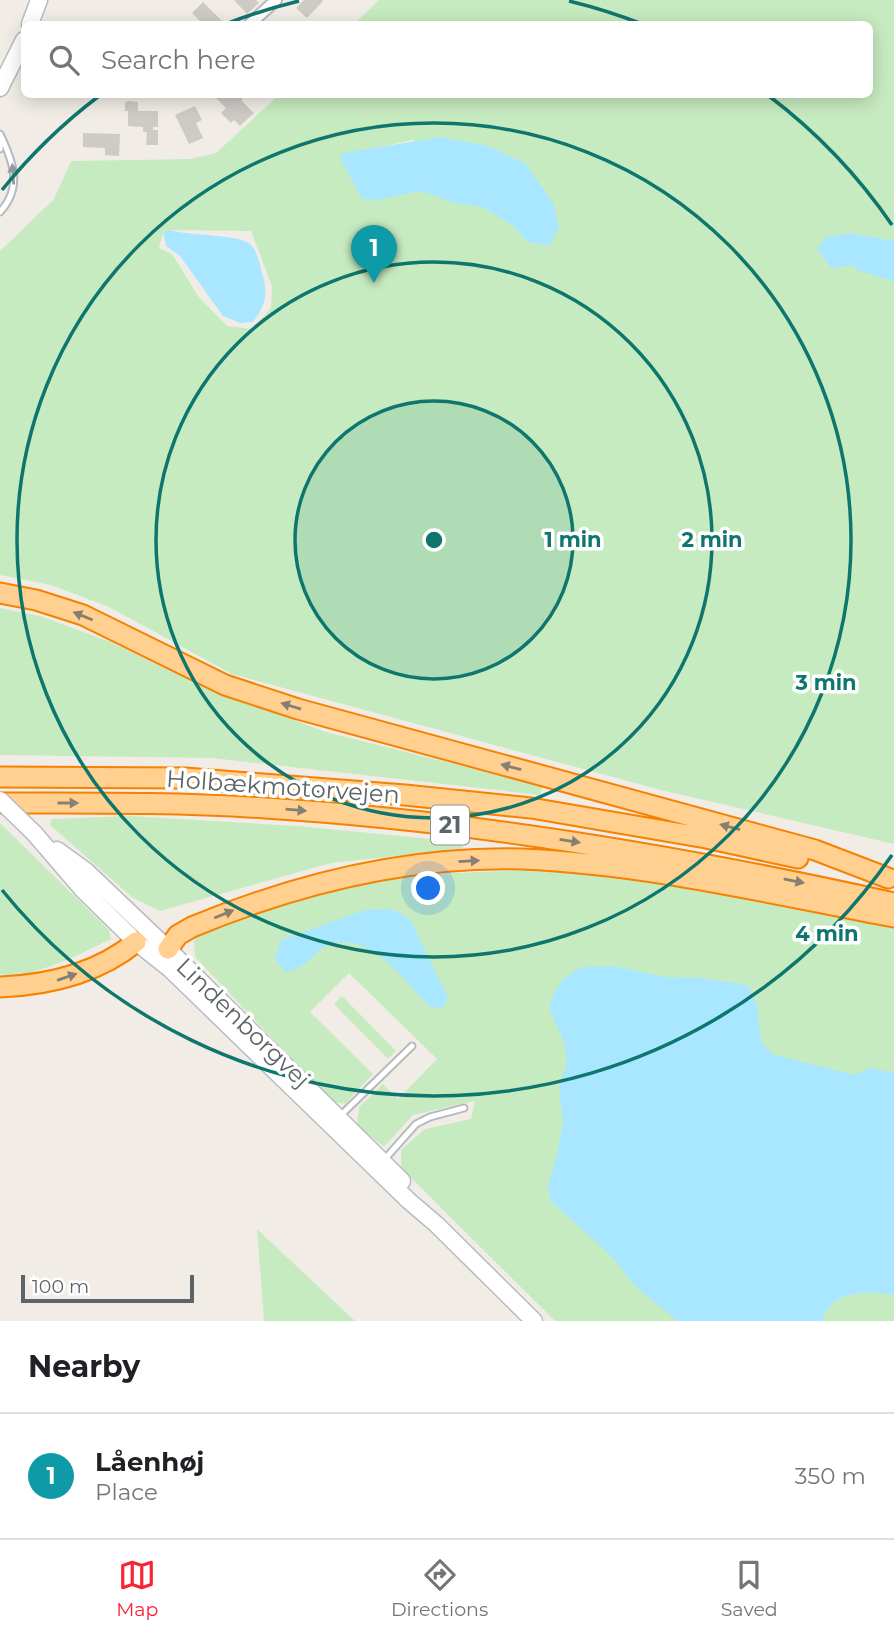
<!DOCTYPE html>
<meta charset="utf-8">
<style>
body{margin:0;font-family:Montserrat,sans-serif;background:#f2f2f2;color:#202124}
.scale{position:absolute;left:21px;bottom:18px;width:173px;box-sizing:border-box;padding-left:7px;border:4px solid #5d6468;border-top:0;font-size:19px;line-height:24px;white-space:nowrap;color:#5d6468;-webkit-text-stroke:5px #fff;paint-order:stroke}
.you{position:absolute;left:429px;top:889px;width:24px;height:24px;margin:-18px;border:5px solid #fff;border-radius:50%;background:#1a73e8;box-shadow:0 0 0 10px #1a73e833}
.badge{display:grid;place-items:center;width:46px;height:46px;border-radius:50%;background:#fa2235;color:#fff;font-size:23px;font-weight:700}
.pin{position:absolute;translate:-50% -58px;filter:drop-shadow(0 2px 4px #0008)}
.pin::after{content:'';position:absolute;top:37px;width:24px;height:21px;background:inherit;clip-path:polygon(0 0,100% 0,50% 100%)}
.list{margin:0;padding:0;list-style:none}
h2{display:flex;justify-content:space-between;align-items:center;height:91px;margin:0;padding:0 28px;font-size:30px}
h2 small{font-size:23px;font-weight:400;color:#757577}
.list li{display:grid;grid-template-columns:46px 1fr auto;gap:21px;align-items:center;box-sizing:border-box;height:126px;padding:0 28px;border-top:2px solid #e0e0e0}
.list b{display:block;font-size:26px;white-space:nowrap}
.list p{margin:0;font-size:23px;white-space:nowrap;color:#757577}
.list em{font-size:23px;font-style:normal;color:#757577}
.icon{flex:none;width:38px;height:38px;fill:none;stroke:currentColor;stroke-width:2;stroke-linecap:round;stroke-linejoin:round}
.map{position:relative;flex:none;width:894px;height:1321px;overflow:hidden}
.search{position:absolute;background:#fff;box-shadow:0 4px 18px #0003;left:21px;right:21px;top:21px;height:77px;display:flex;align-items:center;gap:18px;box-sizing:border-box;padding:0 24px;border-radius:10px;color:#757577;font-size:26px}
.sheet{height:217px;background:#fff}
nav{display:flex;justify-content:space-around;align-items:center;box-sizing:border-box;height:98px;border-top:2px solid #e0e0e0;background:#fff;font-size:19px;color:#757577}
nav a{display:grid;justify-items:center;gap:4px}
nav .on{color:#fa2235}
.map>svg:first-child{display:block}
.green{fill:#c7ebc0;fill-rule:evenodd}
.water{fill:#a8e7ff}
.building{fill:#cecac5}
.lines{fill:none;stroke-linecap:round;stroke-linejoin:round}
.lane-casing{stroke:#b6babe;stroke-width:9}
.street-casing{stroke:#b6babe;stroke-width:14}
.secondary-casing{stroke:#b7bcc1;stroke-width:19}
.highway-casing{stroke:#f78100;stroke-width:23}
.lane{stroke:#fff;stroke-width:5}
.street{stroke:#fff;stroke-width:10}
.secondary{stroke:#fff;stroke-width:16}
.highway{stroke:#ffd08f;stroke-width:19}
.secondary-bridge-casing{stroke:#b7bcc1;stroke-width:19;stroke-linecap:butt}
.secondary-bridge{stroke:#fff;stroke-width:16}
.oneway{fill:#969a9d}
.oneway2{fill:#867f72}
.ring{fill:none;stroke:#0f766e;stroke-width:3.5}
.labels{text-anchor:middle;stroke-width:7;stroke-linejoin:round;paint-order:stroke}
.shield{fill:#fff;stroke:#8e9295;stroke-width:2}
.shield-label{font-size:23px;font-weight:bold;fill:#5d6468}
.street-label{font-size:24px;fill:#5d6468;stroke:#fff}
.centre{fill:#0f766e;stroke:#fff;stroke-width:3.5}
.ring-label{font-size:21px;text-anchor:middle;font-weight:bold;fill:#0f766e;stroke:#fff;stroke-width:7;stroke-linejoin:round;paint-order:stroke}
</style>
<div class="map">
<svg width="894" height="1321" viewBox="0 0 894 1321">
<rect width="100%" height="100%" fill="#f1ede6"/>
<path class="green" d="M379,0H894V844L661,790L232,674L109,607L51,585L0,575V251L54,199L71,161L190,159L216,153L279,95L870,94V24H354ZM413,140L549,246L528,242L512,225L484,207L437,197L343,153L367,150ZM170,230L251,231L272,286L271,308L252,329L227,326L198,296L172,254L159,248L163,232Z
M0,608L40,616L108,641L207,688L326,732L543,786L540,795L212,758L0,755Z
M129,816L298,826L463,842V849L331,863L160,911L133,898L50,825L52,819Z
M0,823L109,930L111,939C81,953 33,980 0,974Z
M551,869L664,883L894,927V1321H555L401,1168V1150L425,1129L471,1119L475,1101L413,1115L384,1147L357,1125L359,1107L383,1084L398,1099L437,1059L349,973L310,1012L373,1074L345,1104L333,1102L195,957L194,940L207,929L252,911L345,885L409,875Z
M342,996L396,1051L388,1059L334,1004Z
M257,1229L355,1321H264Z"/>
<path class="water" d="M441,137L488,146L526,164L553,203L559,227L549,246L528,242L512,225L483,207L455,203L420,191L377,200L362,199L340,158L343,153Z
M170,230C189,236 241,234 251,245C258,251 260,267 263,276C268,296 265,306 253,322L240,323L223,316L180,256L166,246L163,232Z
M849,233L894,241V281L859,271L852,265L831,268L817,249L826,237Z
M392,909L410,919L448,998L442,1009L429,1006C404,981 371,930 330,945C312,951 311,967 285,972L275,959L281,940L365,910Z
M613,966L665,977L701,978L748,985L757,1005L761,1042L772,1054L854,1075L870,1068L894,1073V1295C869,1291 830,1289 823,1321H678L636,1287L612,1257L551,1201L548,1186L557,1155L563,1122L559,1086L567,1063L565,1044L549,1008L552,998L561,982L574,971L583,967Z"/>
<path class="building" d="M234,0H256L259,3L247,14Z
M304,0H322L323,1L307,18L296,8Z
M203,2L225,24H203L192,13Z
M209,94H236L238,96L240,94L243,98L241,100L254,113L240,126L234,120L231,123L221,113L226,108L215,97L213,99Z
M128,101L138,102V111H158V127H153V130H158V145H146L147,132H143V127L128,126V111H125V103Z
M195,106L202,120L196,123L203,138L189,144L175,115Z
M83,133L120,134L119,156L105,155V148L83,147Z"/>
<g class="lines">
<defs>
<path id="lane" d="M0,149V135
M0,212C23,187 13,161 0,134
M340,1116L412,1046
M384,1160L416,1124L430,1117L464,1108"/>
<path id="street" d="M250,24L276,0"/>
<path id="secondary" d="M30,24L39,0
M0,88L24,40
M34,833L83,890L136,942L170,969L409,1201L436,1224L534,1321
M57,850L86,871L168,949L402,1181"/>
<path id="highway" d="M0,593L36,600L83,615L225,685L298,709L815,850L888,878
M0,777L185,778L405,795L531,808L706,838L798,858
M0,803C88,803 177,802 265,808C477,821 687,857 894,903
M168,949L178,935L192,927C296,884 409,856 522,859C647,864 771,894 894,917
M0,987C49,985 97,974 136,942"/>
</defs>
<use href="#lane" class="lane-casing"/>
<use href="#street" class="street-casing"/>
<use href="#secondary" class="secondary-casing"/>
<use href="#highway" class="highway-casing"/>
<use href="#lane" class="lane"/>
<use href="#street" class="street"/>
<use href="#secondary" class="secondary"/>
<use href="#highway" class="highway"/>
<defs>
<path id="secondary-bridge" d="M0,800L34,833"/>
</defs>
<use href="#secondary-bridge" class="secondary-bridge-casing"/>
<use href="#secondary-bridge" class="secondary-bridge"/>
</g>
<defs><path id="oneway-solid" d="M-6-.8H1V-3.2L6.5 0L1 3.2V.8H-6Z" transform="scale(1.75)"/></defs>
<use class="oneway" href="#oneway-solid" transform="translate(13 174) rotate(-94)"/>
<g class="oneway2">
<use href="#oneway-solid" transform="translate(83 616) rotate(-158)"/>
<use href="#oneway-solid" transform="translate(291 706) rotate(-163)"/>
<use href="#oneway-solid" transform="translate(511 767) rotate(-165)"/>
<use href="#oneway-solid" transform="translate(68 803)"/>
<use href="#oneway-solid" transform="translate(296 810) rotate(5)"/>
<use href="#oneway-solid" transform="translate(730 827) rotate(-165)"/>
<use href="#oneway-solid" transform="translate(570 841) rotate(9)"/>
<use href="#oneway-solid" transform="translate(469 861) rotate(-3)"/>
<use href="#oneway-solid" transform="translate(794 881) rotate(11)"/>
<use href="#oneway-solid" transform="translate(224 914) rotate(-22)"/>
<use href="#oneway-solid" transform="translate(67 977) rotate(-19)"/>
</g>
<circle cx="434" cy="540" r="139" fill="#0f766e" fill-opacity=".12"/>
<g class="ring">
<circle cx="434" cy="540" r="139"/>
<circle cx="434" cy="540" r="278"/>
<circle cx="434" cy="540" r="417"/>
<path d="M892 855A556 556 0 0 1 2 890M2 190A556 556 0 0 1 99 96M226 24A556 556 0 0 1 299 1M569 1A556 556 0 0 1 642 24M769 96A556 556 0 0 1 892 225"/>
</g>
<g class="labels">
<rect class="shield" x="431" y="805.5" width="38" height="39" rx="5"/>
<g class="shield-label">
<text x="450" y="833">21</text>
</g>
<g class="street-label">
<text transform="translate(283 787) rotate(4)" y="8">Holbækmotorvejen</text>
<text transform="translate(243 1023) rotate(44)" y="8">Lindenborgvej</text>
</g>
</g>
<circle cx="434" cy="540" r="10" class="centre"/>
<g class="ring-label">
<text x="573" y="547">1 min</text>
<text x="712" y="547">2 min</text>
<text x="826" y="690">3 min</text>
<text x="827" y="941">4 min</text>
</g>
</svg>
<div class="scale">100 m</div>
<div class="you"></div>
<div class="pin badge" style="left:374px;top:283px;background:#0f9aa8">1</div>
<div class="search"><svg class="icon" aria-label="search" viewBox="0 0 24 24"><circle cx="10" cy="10" r="6"/><path d="M15 15l6 6"/></svg>Search here</div>
</div>
<section class="sheet">
<h2>Nearby<small></small></h2>
<ul class="list">
<li><span class="badge" style="background:#0f9aa8">1</span><div><b>Låenhøj</b><p>Place</p></div><em>350 m</em></li>
</ul>
</section>
<nav>
<a class="on"><svg class="icon" aria-label="map" viewBox="0 0 24 24"><path d="M3 6l6-2 6 2 6-2v14l-6 2-6-2-6 2zM9 4v14M15 6v14"/></svg>Map</a>
<a><svg class="icon" aria-label="directions" viewBox="0 0 24 24"><path d="M12 3l9 9-9 9-9-9zM9 14v-3h6M13 9l2 2-2 2"/></svg>Directions</a>
<a><svg class="icon" aria-label="saved" viewBox="0 0 24 24"><path d="M7 4h10v16l-5-4-5 4z"/></svg>Saved</a>
</nav>
